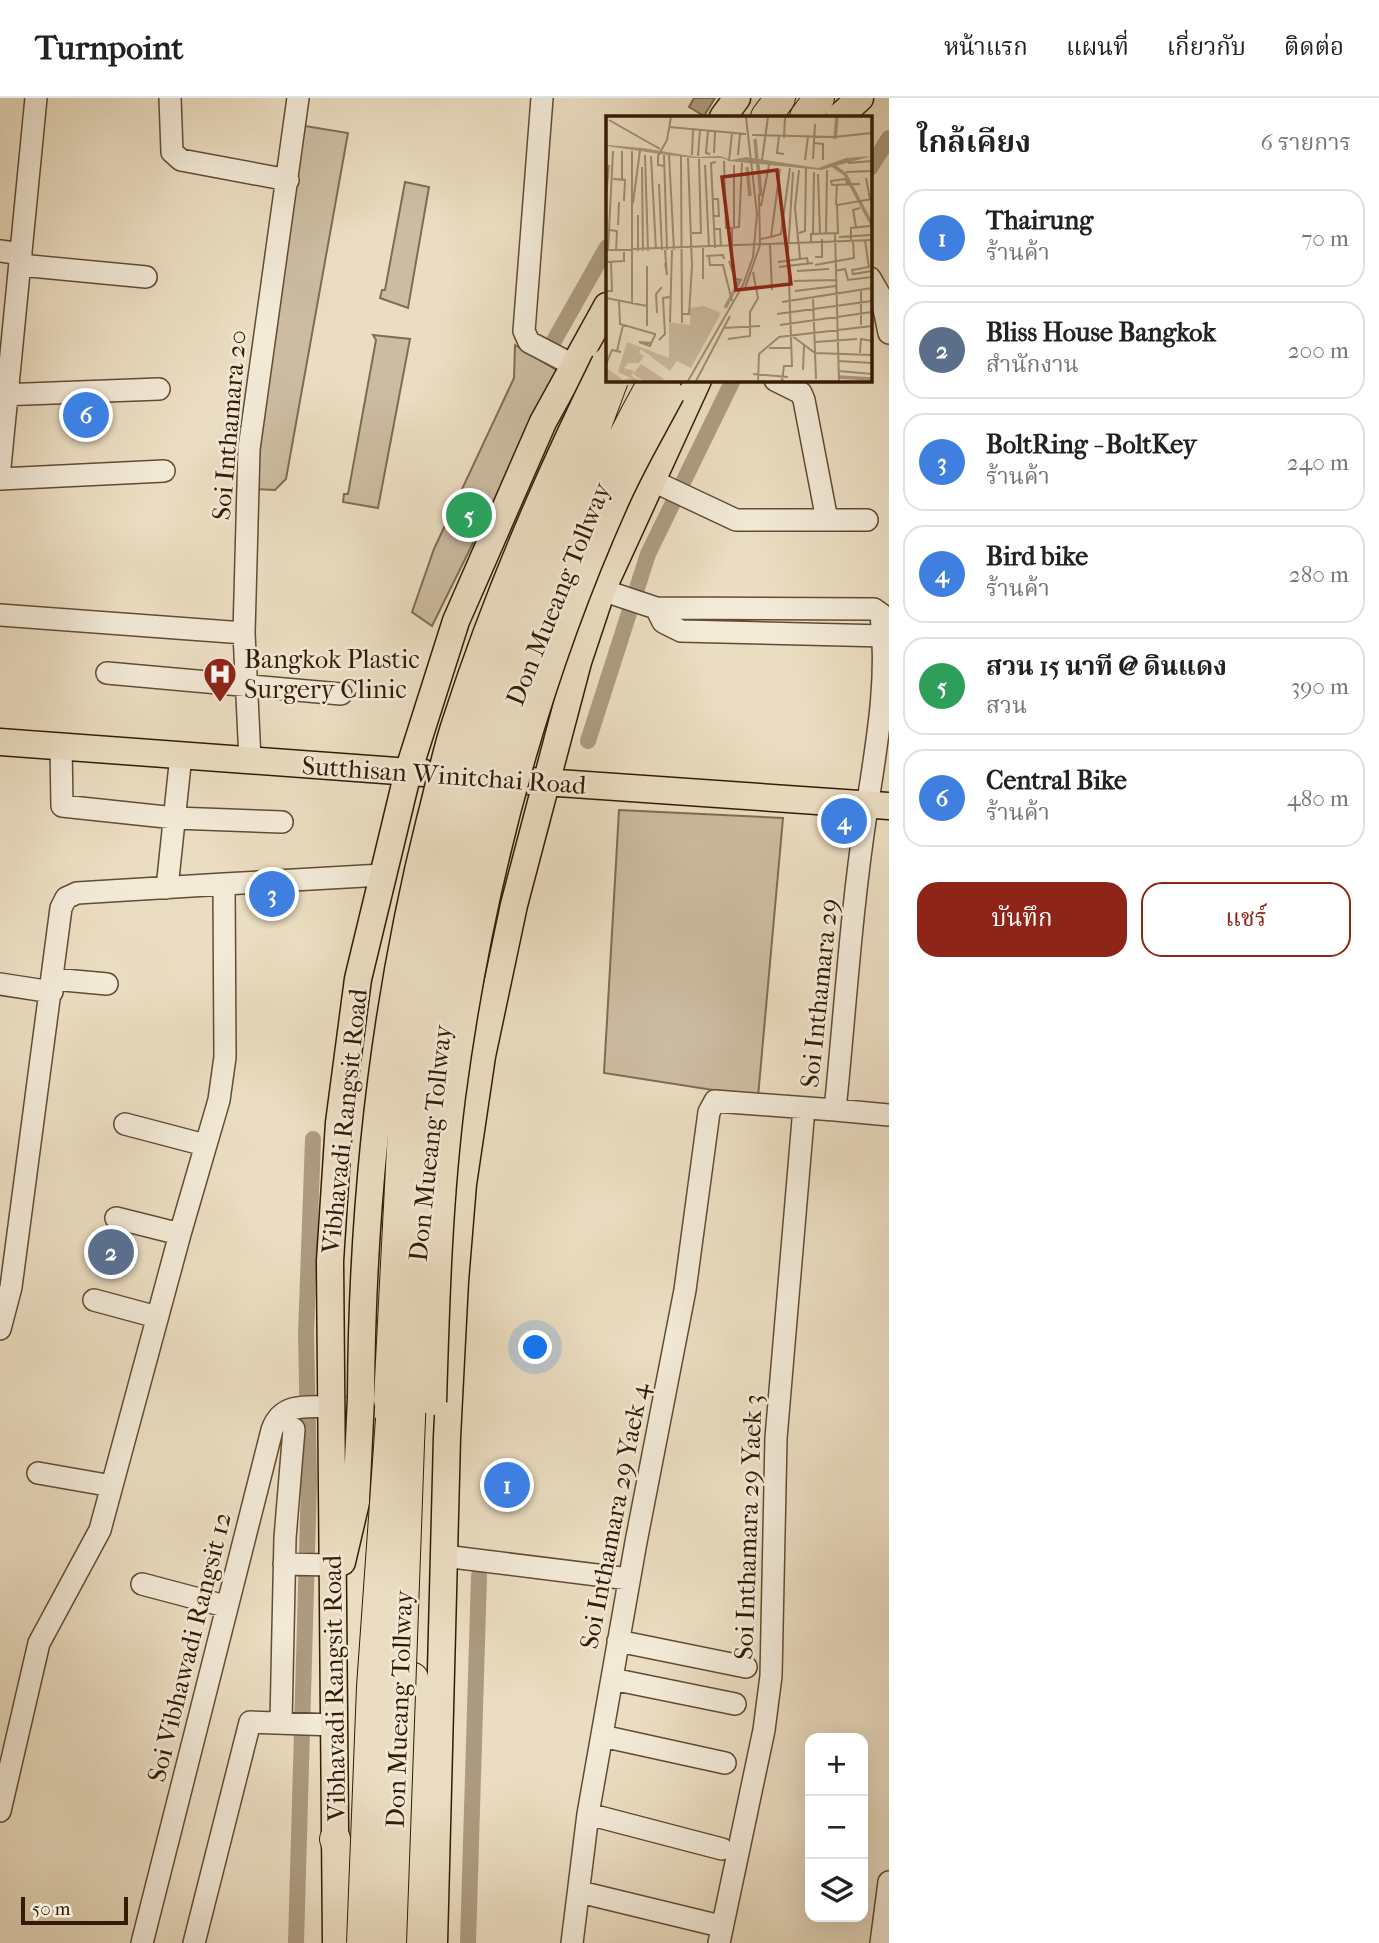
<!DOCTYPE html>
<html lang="th">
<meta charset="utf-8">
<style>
body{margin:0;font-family:"IM FELL French Canon","Noto Serif Thai",serif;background:#f2f2f2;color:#222}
.controls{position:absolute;right:21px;bottom:21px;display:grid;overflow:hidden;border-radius:14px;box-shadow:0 7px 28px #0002}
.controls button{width:63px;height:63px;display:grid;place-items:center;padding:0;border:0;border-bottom:2px solid #e0e0e0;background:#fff;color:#222;font:35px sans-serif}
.scale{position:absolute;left:21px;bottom:18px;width:107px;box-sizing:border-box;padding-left:7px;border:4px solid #341b03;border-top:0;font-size:19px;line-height:24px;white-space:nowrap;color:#341b03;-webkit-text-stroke:5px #f2e9d7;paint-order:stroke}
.you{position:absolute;left:536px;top:1250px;width:24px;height:24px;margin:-18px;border:5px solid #fff;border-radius:50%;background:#1a73e8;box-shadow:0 0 0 10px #1a73e833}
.badge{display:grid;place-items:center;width:46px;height:46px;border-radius:50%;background:#8f2418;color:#fff;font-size:23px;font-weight:700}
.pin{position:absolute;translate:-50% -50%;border:4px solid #fff;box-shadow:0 2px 7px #0006}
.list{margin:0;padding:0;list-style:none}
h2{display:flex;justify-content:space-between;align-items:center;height:91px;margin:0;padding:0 28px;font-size:30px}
h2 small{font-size:23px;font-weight:400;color:#767676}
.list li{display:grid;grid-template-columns:46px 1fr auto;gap:21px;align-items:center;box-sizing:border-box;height:98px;margin:0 14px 14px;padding:0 14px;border:2px solid #e0e0e0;border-radius:21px}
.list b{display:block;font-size:26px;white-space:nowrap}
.list p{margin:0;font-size:23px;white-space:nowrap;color:#767676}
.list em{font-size:23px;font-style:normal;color:#767676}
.actions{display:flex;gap:14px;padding:21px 28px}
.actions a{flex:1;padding:16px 0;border:2px solid #8f2418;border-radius:21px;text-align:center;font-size:24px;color:#8f2418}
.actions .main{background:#8f2418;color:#fff}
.icon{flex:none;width:38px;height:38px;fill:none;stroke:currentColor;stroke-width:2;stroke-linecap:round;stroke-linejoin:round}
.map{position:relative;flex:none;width:889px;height:1845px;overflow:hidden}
header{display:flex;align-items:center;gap:42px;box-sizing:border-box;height:98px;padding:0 35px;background:#fff;border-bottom:2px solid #e0e0e0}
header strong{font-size:33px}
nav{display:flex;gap:38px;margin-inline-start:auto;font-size:24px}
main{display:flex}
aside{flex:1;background:#fff}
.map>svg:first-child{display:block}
.green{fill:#ccbca1;stroke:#806c52;stroke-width:2}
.water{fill:#ad9b80;stroke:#7d684e;stroke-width:2}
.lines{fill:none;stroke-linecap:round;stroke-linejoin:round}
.canal{stroke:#ad9b80;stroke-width:16}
.minor-casing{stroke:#624c32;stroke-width:24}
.major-casing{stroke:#341b03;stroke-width:29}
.highway-casing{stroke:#341b03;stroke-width:32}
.minor{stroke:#f2e9d7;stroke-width:21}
.major{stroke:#ebddc1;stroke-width:26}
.highway{stroke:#ebddc1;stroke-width:30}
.major-bridge-casing{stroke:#341b03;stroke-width:29;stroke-linecap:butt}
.highway-bridge-casing{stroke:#341b03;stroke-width:32;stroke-linecap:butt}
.major-bridge{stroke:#ebddc1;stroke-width:26}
.highway-bridge{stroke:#ebddc1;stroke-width:30}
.labels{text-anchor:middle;stroke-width:5;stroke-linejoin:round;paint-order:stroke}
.street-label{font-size:26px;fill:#341b03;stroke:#f2e9d7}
.poi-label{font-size:26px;fill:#341b03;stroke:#f2e9d7;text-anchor:start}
.inset-river{fill:none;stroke:#ad9b80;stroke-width:3.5}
.inset-road{fill:none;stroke:#a28f75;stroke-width:2}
.view{fill:#8f2418;fill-opacity:0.15;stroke:#8f2418;stroke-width:3.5}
.inset-edge{fill:none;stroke:#341b03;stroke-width:3.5}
</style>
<header>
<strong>Turnpoint</strong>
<nav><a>หน้าแรก</a><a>แผนที่</a><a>เกี่ยวกับ</a><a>ติดต่อ</a></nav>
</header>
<main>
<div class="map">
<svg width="889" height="1845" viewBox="0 0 889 1845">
<rect width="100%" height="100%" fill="#ebddc1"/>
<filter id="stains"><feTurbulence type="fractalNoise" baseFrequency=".00286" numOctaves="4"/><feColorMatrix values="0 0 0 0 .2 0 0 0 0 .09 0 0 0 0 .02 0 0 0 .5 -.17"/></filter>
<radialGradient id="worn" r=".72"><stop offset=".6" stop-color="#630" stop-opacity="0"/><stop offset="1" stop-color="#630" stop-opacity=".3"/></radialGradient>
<path class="green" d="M305,28L348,35L286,381L275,392L254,391L278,193Z
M405,84L429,89L408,210L380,200L382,192H385Z
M373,237L410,241L378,410L343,404L344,396H348L376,242Z
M515,247L558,273L432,528L412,514L434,451L514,280Z
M619,712L783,720L758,999L604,975Z"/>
<path class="water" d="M694,0H715L704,18L689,9Z"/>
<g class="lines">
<path class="canal" d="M870,70L889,40
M551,248L607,149
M588,643L648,456L733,282
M296,1845L309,1384L306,1236L313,1041
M468,1845L479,1478"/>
<defs>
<path id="minor" d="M170,0L172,54L181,62L288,82
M542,0L524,233L529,244L575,268
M0,153L21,156
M20,167L146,179
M870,180L882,201L889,235
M775,282L801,295L804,302L827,422
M0,297L159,291
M0,369L36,0
M0,381L164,373
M651,382L736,422H867
M656,510L663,524L681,533L885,538
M0,517L244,535
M107,575L341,596
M61,648L62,708L175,720L282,724
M250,662L244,535L249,351L298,0
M167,790L181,657
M53,881L107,886
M0,886L52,894
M835,1012L889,1017
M125,1026L205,1047
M116,1120L180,1136
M94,1202L157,1219
M0,1231L11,1189L61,810L66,800L77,795L224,786
M38,1375L112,1388
M444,1458L629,1481
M284,1466L332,1467
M142,1486L225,1508
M618,1543L746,1569
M612,1581L735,1606
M281,1624L285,1440L294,1331
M602,1638L725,1665
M0,1713L39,1545L100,1432L180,1136L219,1002L225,959L224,786L382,777
M588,1716L722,1751
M580,1794L712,1826
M142,1845L272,1332C281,1306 304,1308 329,1309
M194,1845L250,1624L334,1627
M572,1845L588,1716L636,1444L685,1192L709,1014L715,1003L835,1012C845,914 851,814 866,716C876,649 889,584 881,516L874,511L656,510L602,492
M719,1845L764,1632L771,1578L776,1340L804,1010
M881,1845L889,1784"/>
<path id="major" d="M723,19L737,0
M839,19L860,0
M0,644L424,675
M529,683L889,708
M342,1464L356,1404L361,1300
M336,1845L330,1163L339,1025L358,881L408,674L456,523L543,324L607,208
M434,1845L447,1339L455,1183L463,1086L482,958L514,807L578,564L602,492L698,282"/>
<path id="highway" d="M766,19L780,0
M805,19L819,0
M413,1580L416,1724L413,1845
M335,1741L355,1804L356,1824"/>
</defs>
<use href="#minor" class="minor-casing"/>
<use href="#major" class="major-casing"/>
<use href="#highway" class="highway-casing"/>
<use href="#minor" class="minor"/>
<use href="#major" class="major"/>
<use href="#highway" class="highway"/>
<defs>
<path id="major-bridge" d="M361,1300C362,1103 382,913 430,722C439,689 445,655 456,623C496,499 547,381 605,264
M433,1304C436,1202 439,1099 452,998C479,794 531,592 615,404C631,367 652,332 671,296"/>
<path id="highway-bridge" d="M389,1302L405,992L437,804L480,628L524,504L575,384L613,282
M362,1845L372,1589L391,1321
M391,1845C397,1679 403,1512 409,1346C416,1166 423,986 460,809C498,626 563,445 654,282"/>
</defs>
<use href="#major-bridge" class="major-bridge-casing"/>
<use href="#highway-bridge" class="highway-bridge-casing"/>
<use href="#major-bridge" class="major-bridge"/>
<use href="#highway-bridge" class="highway-bridge"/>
</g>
<defs>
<symbol id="hospital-pin" viewBox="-11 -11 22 30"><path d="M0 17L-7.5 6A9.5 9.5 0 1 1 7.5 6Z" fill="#8f2418" stroke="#f2e9d7"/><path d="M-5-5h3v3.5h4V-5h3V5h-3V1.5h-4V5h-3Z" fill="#fff"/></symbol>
</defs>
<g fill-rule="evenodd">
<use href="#hospital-pin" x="201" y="557" width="38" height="52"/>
</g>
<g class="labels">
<g class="street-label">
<text transform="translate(229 327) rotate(-85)" y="9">Soi Inthamara 20</text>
<text transform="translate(558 496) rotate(-68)" y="9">Don Mueang Tollway</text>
<text transform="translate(444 677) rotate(4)" y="9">Sutthisan Winitchai Road</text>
<text transform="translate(819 895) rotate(-84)" y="9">Soi Inthamara 29</text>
<text transform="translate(344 1023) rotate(-84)" y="9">Vibhavadi Rangsit Road</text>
<text transform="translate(430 1045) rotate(-84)" y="9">Don Mueang Tollway</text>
<text transform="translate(614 1418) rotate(-79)" y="9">Soi Inthamara 29 Yaek 4</text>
<text transform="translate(748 1429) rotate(-88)" y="9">Soi Inthamara 29 Yaek 3</text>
<text transform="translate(189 1549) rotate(-76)" y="9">Soi Vibhawadi Rangsit 12</text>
<text transform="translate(334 1590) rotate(-91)" y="9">Vibhavadi Rangsit Road</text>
<text transform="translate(399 1611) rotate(-88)" y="9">Don Mueang Tollway</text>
</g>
<g class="poi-label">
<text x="244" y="570">Bangkok Plastic<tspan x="244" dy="30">Surgery Clinic</tspan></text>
</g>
</g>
<g transform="translate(606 18)">
<rect width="266" height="266" fill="#ebddc1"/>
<path d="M98,190L115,197L85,252L71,245L64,255L35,233L33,237L38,240L33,247H22L18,252L28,255L25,260L35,265H2L1,252L17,264L25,262L12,256L21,226L63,242V206L84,209V192ZM35,248L58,263L56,265H38L27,258Z" fill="#ccbca1"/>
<path d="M0,30L2,29L37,32L91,41L114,40L125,44L140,41L212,52L240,42L266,40L215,54L153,48L151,53L150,48L124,45L116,42H89L61,39Z" fill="#ad9b80"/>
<path class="inset-river" d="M149,23L151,45M229,23L231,1M152,49L155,80M226,49L239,58L265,107M141,51L144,80M119,192L134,164M233,261L266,263"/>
<path class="inset-road" d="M3,4L54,33M63,11L140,18M102,15L100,37L104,38M146,19L228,21L266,17M173,20L171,37L178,38M178,22L179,1M208,27L217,28V44M26,35V187M108,37L109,16M39,39L42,135M58,39L61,134M63,39L68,134M86,39L87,14M132,39L134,18M45,40L50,134M75,40L76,207M92,40L94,14M207,43L209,8M156,44L162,1M199,44L202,21M118,45L120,112H126M123,45L126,17M242,47L266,45M99,49L103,132M58,50L52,49V40L61,24L65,1M36,51L37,135M193,54L189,92L194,142M240,56L266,55M212,58L214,118M260,62L264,83M7,63L19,64L18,85M16,63V35M53,68L56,134M242,68L239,63L225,65L226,69L254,68M0,82L3,49M106,83H112L113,100H107M27,87L34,34M230,89L231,68M155,90L163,49M32,99V135M12,109L13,86M250,111L247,94L254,92M128,112V49M108,113H114L115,131M4,114L11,115L10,135M86,117H95L93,43M193,117L199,115L200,52M229,117L233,265M207,118L208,56M220,118L221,54M165,121L175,118L184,52M233,121L265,119M155,123L165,121L174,53M259,124L263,152M245,125V112L264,110M205,127V118L232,117L231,89L266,83M164,129L166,174M109,132L105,47L110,46M0,134L266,124M2,134L7,35M100,140L117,139L118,143M103,140L104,149H117L126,185M126,141V112L133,111L136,47M209,141H216V123M123,145L129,163L136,164M0,146L18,145V136M172,146L201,142L202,147M59,147L61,159L59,134M209,149L248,142L247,125M41,150V210M173,151L207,147M263,151L246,154L247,158L266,155M191,155L223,153M229,155L239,153L242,164L266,161M97,163V132M188,165L230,164M255,174V209M0,175H6L5,146M138,175L154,129L153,78M189,175L230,170M207,181L210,263M0,182L41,190M13,185L14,208L49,218V219L44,230L33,226L46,227M176,186L266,172M51,197L50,178L56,171M76,198H83L86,150L82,42M171,198L266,185M64,206L66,134M174,209L266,196M117,212L154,210M185,219L209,237L266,239M122,223L144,220V196L152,182L147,156M53,224L59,218L57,182L65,181M209,226L251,223M163,232H186M11,235L17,209M254,237L255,223L266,225M233,245L266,247M0,248L6,234L15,236M197,254L198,229M233,255L266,258M147,258L182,261M82,265L137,169L147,141L151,98L140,1M90,265L124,200M152,265L153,238L173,221L266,210M176,265L178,250H186L182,136L187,56"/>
<path class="view" d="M171,54L185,168L130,174L116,61Z"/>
<rect width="266" height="266" class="inset-edge"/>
</g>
<rect width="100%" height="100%" filter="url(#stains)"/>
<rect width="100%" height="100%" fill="url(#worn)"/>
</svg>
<div class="controls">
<button>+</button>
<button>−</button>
<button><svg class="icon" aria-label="layers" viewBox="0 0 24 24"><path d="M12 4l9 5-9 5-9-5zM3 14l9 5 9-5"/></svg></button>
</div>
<div class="scale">50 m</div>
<div class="you"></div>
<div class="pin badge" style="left:507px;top:1387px;background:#3f7fe0">1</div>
<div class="pin badge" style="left:111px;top:1154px;background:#5c6f8a">2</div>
<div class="pin badge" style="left:272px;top:796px;background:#3f7fe0">3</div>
<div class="pin badge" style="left:844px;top:723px;background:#3f7fe0">4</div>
<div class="pin badge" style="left:469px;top:417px;background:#2e9e5b">5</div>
<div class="pin badge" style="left:86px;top:317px;background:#3f7fe0">6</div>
</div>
<aside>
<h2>ใกล้เคียง<small>6 รายการ</small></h2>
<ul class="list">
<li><span class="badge" style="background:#3f7fe0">1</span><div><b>Thairung</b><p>ร้านค้า</p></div><em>70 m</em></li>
<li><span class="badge" style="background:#5c6f8a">2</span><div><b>Bliss House Bangkok</b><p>สำนักงาน</p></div><em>200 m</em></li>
<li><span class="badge" style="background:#3f7fe0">3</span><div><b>BoltRing - BoltKey</b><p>ร้านค้า</p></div><em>240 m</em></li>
<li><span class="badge" style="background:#3f7fe0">4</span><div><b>Bird bike</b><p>ร้านค้า</p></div><em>280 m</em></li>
<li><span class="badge" style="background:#2e9e5b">5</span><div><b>สวน 15 นาที @ ดินแดง</b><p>สวน</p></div><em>390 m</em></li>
<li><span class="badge" style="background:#3f7fe0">6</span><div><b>Central Bike</b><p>ร้านค้า</p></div><em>480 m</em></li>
</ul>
<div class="actions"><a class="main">บันทึก</a><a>แชร์</a></div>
</aside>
</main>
